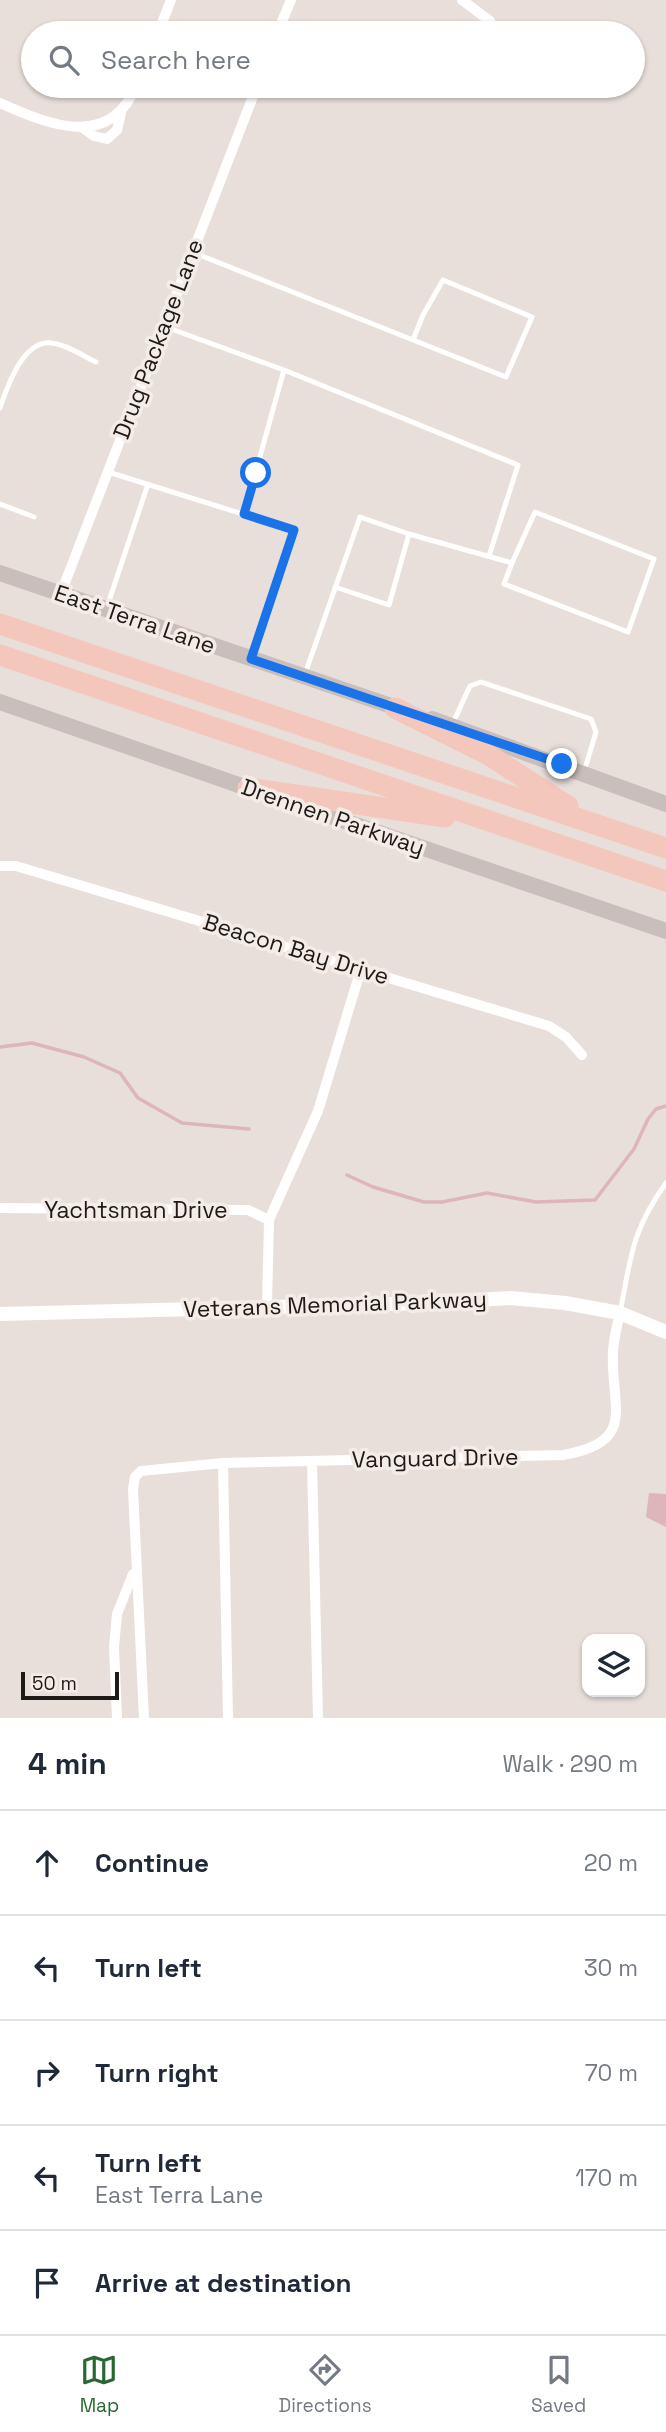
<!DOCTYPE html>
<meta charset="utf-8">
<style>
body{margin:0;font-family:"Space Grotesk",sans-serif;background:#f2f2f3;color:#1f2937}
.controls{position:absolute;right:21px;bottom:21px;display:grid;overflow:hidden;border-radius:14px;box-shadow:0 2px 5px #0004}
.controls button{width:63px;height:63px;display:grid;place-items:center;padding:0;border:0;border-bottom:2px solid #e0e1e3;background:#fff;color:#1f2937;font:35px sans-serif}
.scale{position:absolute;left:21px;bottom:18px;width:98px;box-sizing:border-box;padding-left:7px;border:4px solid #1d1a18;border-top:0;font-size:19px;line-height:24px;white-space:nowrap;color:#1d1a18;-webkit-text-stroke:5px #f6ece7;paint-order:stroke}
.stop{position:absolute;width:21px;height:21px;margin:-16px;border:5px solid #1a73e8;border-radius:50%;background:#fff}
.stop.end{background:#1a73e8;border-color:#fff;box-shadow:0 2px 7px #0008}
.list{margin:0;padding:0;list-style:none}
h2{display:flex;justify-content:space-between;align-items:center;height:91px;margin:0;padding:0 28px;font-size:30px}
h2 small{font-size:23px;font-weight:400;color:#747a83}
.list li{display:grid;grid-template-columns:46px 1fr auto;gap:21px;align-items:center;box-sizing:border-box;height:105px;padding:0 28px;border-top:2px solid #e0e1e3}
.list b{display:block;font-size:26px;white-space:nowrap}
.list p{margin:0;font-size:23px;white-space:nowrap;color:#747a83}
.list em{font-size:23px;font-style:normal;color:#747a83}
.icon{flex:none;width:38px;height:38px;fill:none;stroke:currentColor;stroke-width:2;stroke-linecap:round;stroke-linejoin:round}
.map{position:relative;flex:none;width:666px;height:1718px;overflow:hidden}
.search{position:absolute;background:#fff;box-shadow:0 2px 5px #0004;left:21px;right:21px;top:21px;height:77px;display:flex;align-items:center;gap:18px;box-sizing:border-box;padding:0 24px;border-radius:38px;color:#747a83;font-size:26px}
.sheet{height:616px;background:#fff}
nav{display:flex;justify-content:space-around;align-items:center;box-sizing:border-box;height:98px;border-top:2px solid #e0e1e3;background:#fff;font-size:19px;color:#747a83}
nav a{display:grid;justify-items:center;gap:4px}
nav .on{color:#276832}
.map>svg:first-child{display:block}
.water{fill:#deb5b8}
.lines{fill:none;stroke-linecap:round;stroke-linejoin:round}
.stream{stroke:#deb5b8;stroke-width:3.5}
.service{stroke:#fff;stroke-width:5}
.minor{stroke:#fff;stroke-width:10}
.tertiary{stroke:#fff;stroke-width:14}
.secondary{stroke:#c9bebb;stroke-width:16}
.motorway{stroke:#f4c7bd;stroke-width:21}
.route{stroke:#1a73e8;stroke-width:9}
.labels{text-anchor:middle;stroke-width:7;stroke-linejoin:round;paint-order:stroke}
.street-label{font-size:23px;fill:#1d1a18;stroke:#f6ece7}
</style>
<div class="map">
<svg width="666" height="1718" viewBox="0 0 666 1718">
<rect width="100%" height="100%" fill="#e8dfda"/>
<path class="water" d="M649,1493L666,1494V1527L646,1517Z"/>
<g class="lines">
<path class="stream" d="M0,1047L32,1043L84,1057L120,1073L138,1098L182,1123L249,1129
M347,1175L373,1187L424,1202H442L487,1193L536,1202L595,1200L634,1149L648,1119L656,1109L666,1106"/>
<path class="service" d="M192,252L506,377L532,317L443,280L423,315L413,340
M163,326L284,370L244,514
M284,370L518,465L489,556
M0,408C7,387 23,340 51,343C66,344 83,356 96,362
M108,472L294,530L252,656
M0,504L34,517
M335,587L389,605L409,534
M107,607L148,484
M305,674L360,517L409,534L512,563L504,584L628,632L654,559L535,512L512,563
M452,725L470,686L481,682L591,719L596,732L584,772
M620,1313C631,1257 631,1232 666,1183"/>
<path class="minor" d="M462,0L490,21
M158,33L171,0
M277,33L291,0
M0,103C49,125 110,150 136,86
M83,128L94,136L107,139L117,130L121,113
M61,593L257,86
M0,866H16L549,1026L566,1037L582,1055
M0,1208L248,1210L269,1220
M267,1305L269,1220L318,1111L361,969
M312,1461L318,1718
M223,1463L228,1718
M117,1718L114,1647L117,1614L133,1574
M144,1718L133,1489L135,1477L141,1471L223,1463L563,1455C639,1442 610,1406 613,1351C614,1338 617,1325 620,1313"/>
<path class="tertiary" d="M0,1314L429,1303L510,1298L565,1303L620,1313L666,1332"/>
<path class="secondary" d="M0,573L403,710
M0,702L259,792
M432,719L666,804
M283,800L666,931"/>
<path class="motorway" d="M0,624L666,848
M0,655L666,881
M395,708L487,754L568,806
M248,788L445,817"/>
</g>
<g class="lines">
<path class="route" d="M256,473L244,514L294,530L251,659L562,764"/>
</g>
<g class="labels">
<g class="street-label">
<text transform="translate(158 339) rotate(-69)" y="8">Drug Package Lane</text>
<text transform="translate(135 619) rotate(19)" y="8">East Terra Lane</text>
<text transform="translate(333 817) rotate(19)" y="8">Drennen Parkway</text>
<text transform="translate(296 949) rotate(17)" y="8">Beacon Bay Drive</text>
<text x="136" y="1218">Yachtsman Drive</text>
<text transform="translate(335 1304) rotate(-2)" y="8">Veterans Memorial Parkway</text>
<text transform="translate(435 1458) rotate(-1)" y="8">Vanguard Drive</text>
</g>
</g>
</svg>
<div class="controls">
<button><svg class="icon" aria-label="layers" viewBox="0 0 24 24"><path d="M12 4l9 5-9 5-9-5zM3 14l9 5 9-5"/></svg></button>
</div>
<div class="scale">50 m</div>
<div class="stop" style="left:256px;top:473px"></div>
<div class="stop end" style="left:562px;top:764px"></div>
<div class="search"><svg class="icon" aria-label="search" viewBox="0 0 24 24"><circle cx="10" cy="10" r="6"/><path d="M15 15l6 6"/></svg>Search here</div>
</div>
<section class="sheet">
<h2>4 min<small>Walk · 290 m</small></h2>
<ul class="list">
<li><svg class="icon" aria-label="ahead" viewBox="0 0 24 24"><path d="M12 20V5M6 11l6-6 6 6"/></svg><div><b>Continue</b></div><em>20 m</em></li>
<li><svg class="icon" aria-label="left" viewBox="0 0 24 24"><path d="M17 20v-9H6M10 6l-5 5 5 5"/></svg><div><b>Turn left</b></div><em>30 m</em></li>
<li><svg class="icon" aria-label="right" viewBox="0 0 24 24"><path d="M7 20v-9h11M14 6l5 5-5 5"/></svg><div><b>Turn right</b></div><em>70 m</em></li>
<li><svg class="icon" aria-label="left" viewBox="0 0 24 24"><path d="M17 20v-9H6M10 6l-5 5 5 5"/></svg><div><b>Turn left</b><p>East Terra Lane</p></div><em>170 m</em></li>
<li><svg class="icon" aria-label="arrive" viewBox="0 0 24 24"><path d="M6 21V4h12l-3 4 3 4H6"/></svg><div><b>Arrive at destination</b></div></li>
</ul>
</section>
<nav>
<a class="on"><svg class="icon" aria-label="map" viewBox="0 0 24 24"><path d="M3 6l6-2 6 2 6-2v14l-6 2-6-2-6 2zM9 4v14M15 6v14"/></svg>Map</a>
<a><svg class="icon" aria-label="directions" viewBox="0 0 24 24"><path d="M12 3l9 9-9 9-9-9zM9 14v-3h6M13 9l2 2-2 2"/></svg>Directions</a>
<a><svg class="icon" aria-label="saved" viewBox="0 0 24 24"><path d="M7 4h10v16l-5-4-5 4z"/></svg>Saved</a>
</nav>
